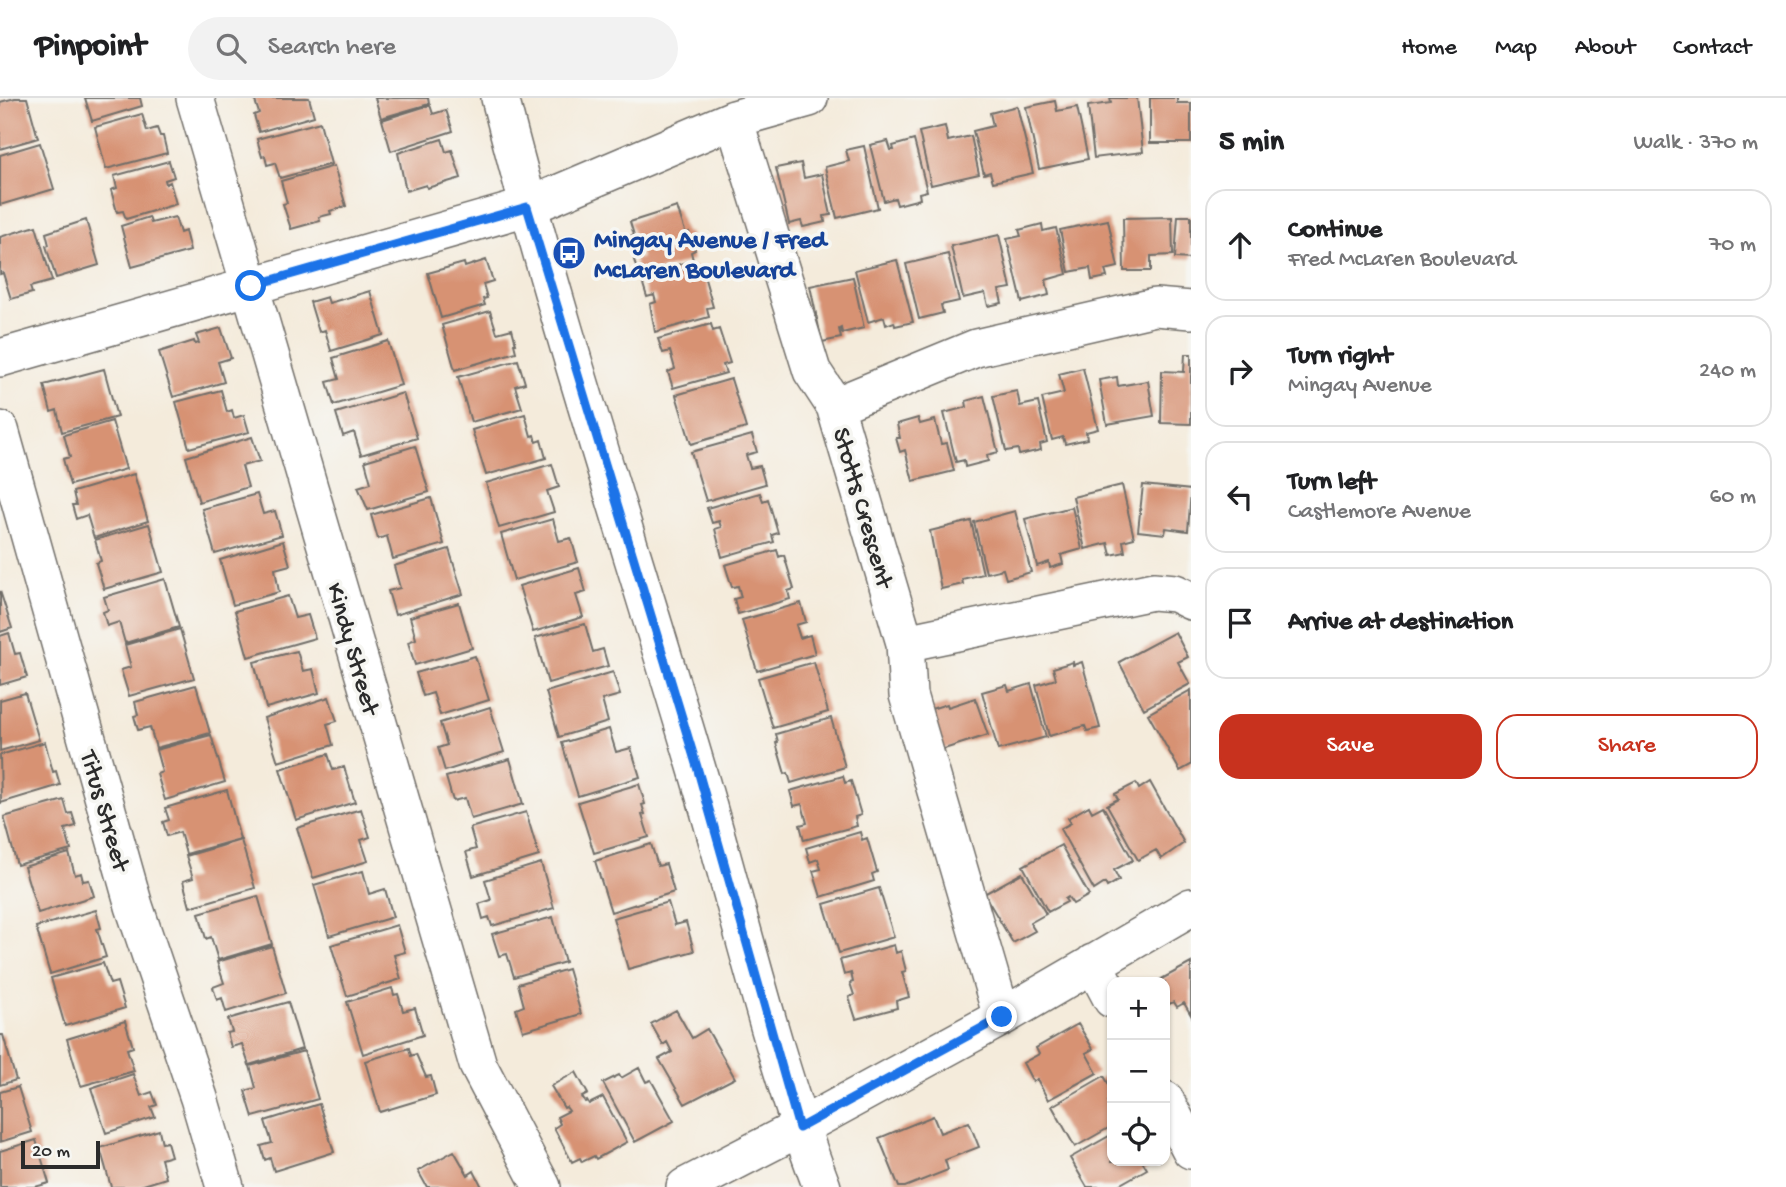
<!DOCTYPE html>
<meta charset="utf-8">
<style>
body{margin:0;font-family:"Gochi Hand",sans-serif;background:#f2f2f2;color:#202124}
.controls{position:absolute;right:21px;bottom:21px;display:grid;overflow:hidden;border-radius:14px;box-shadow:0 2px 5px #0004}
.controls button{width:63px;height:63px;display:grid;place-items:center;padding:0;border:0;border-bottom:2px solid #e0e0e0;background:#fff;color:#202124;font:35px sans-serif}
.scale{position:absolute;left:21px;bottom:18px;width:79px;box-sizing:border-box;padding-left:7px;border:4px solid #2b2b2b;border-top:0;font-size:19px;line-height:24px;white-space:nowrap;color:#2b2b2b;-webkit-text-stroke:5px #f6f6f2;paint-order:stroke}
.stop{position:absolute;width:21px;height:21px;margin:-16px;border:5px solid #1a73e8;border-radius:50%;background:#fff}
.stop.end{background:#1a73e8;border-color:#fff;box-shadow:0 2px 7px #0008}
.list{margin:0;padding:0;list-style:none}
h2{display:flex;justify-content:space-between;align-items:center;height:91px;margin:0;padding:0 28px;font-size:30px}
h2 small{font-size:23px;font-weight:400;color:#757577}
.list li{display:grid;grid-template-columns:46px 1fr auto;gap:21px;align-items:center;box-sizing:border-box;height:112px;margin:0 14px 14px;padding:0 14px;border:2px solid #e0e0e0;border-radius:21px}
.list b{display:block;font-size:26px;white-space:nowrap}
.list p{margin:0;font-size:23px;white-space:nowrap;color:#757577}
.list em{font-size:23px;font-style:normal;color:#757577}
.actions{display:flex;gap:14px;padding:21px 28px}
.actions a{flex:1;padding:16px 0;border:2px solid #c8321e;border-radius:21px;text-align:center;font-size:24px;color:#c8321e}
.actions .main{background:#c8321e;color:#fff}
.icon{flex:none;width:38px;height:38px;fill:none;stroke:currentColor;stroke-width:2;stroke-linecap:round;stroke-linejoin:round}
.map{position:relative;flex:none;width:1191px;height:1089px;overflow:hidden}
header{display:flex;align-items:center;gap:42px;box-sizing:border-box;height:98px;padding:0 35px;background:#fff;border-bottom:2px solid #e0e0e0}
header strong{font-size:33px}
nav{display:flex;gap:38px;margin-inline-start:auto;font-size:24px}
.search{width:490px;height:63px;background:#f2f2f2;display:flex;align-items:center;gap:18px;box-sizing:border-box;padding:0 24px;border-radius:38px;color:#757577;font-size:26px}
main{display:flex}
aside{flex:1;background:#fff}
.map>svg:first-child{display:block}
.building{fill:#d79273}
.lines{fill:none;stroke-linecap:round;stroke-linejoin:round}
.minor-casing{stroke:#716e69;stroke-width:40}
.minor{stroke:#fff;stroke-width:37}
.route{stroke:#1a73e8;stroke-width:9}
.labels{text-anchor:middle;stroke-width:7;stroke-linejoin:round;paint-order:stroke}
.transit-label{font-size:26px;font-weight:bold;fill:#164399;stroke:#f6f6f2;text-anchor:start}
.street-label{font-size:26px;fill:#2b2b2b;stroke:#f6f6f2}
</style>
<header>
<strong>Pinpoint</strong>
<div class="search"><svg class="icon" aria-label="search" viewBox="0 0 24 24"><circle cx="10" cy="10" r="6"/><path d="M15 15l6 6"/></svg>Search here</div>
<nav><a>Home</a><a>Map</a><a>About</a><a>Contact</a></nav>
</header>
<main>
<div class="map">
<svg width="1191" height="1089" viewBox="0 0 1191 1089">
<rect width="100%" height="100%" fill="#f6f6f2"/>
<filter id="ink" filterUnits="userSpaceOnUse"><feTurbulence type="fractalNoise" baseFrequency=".0143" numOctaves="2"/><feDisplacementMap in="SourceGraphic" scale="14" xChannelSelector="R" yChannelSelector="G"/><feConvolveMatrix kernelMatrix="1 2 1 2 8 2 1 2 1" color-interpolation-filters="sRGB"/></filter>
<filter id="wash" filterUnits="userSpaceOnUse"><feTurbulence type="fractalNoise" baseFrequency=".00686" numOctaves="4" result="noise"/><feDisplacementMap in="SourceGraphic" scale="28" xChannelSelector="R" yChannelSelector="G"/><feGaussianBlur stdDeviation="1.57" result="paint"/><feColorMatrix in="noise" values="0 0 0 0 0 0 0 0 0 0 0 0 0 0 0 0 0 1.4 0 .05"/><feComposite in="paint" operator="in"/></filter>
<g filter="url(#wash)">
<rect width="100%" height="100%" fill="#f4ebdb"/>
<g id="blocks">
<path class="building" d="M15,0H27L38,40L0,51V4Z
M85,0H140L142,8L92,23Z
M254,0H309L314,18L259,34L254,17L259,15Z
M375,0H428L429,6L381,20Z
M1110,0H1137L1143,54L1094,60L1088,8L1111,5Z
M1150,0H1177V5H1191V45H1150Z
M1055,3L1057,13L1077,9L1088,61L1039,71L1026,9Z
M430,7L433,16L446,12L453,33L391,53L382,22Z
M1017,8L1033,75L993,84L990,74L984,76L973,33L993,28L990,15Z
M142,16L147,33L157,30L160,38H163L167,55L106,71L95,29Z
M320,24L331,66L280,80L275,65L267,67L265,58L262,59L257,41Z
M945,28L948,43L971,38L979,76L931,87L919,34Z
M442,41L446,54L452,52L461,80L427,90L426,87L406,93L398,55Z
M914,42L927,93L919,95L920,101L897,107L895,100L884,103L870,47L888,43L891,52H894L893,48Z
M40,45L54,91L0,107V57Z
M864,48L878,110L837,120L825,69L849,63L846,52Z
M169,63L174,79L165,82L166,86L170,84L176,106L126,121L123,113L117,114L111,92L117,90L114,78Z
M801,65L804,80L822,76L831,117L824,118L825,124L803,129L801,123L789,126L776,70Z
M334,68L346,108L330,113L331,116L319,119L320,123L291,131L283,106L287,105L281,83Z
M677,109L686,136L689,134L695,152L691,154L693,162L639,179L634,162L642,160L639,152L635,153L630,138L634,137L630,124Z
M1178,118H1191V161L1175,160Z
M149,119L151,125L175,119L180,135L185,133L190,153L132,169L121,128Z
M1172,119L1173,157L1151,158V173H1124L1123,120Z
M86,122L99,167L56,180L46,148L49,147L46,135Z
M1108,122L1118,169L1105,172L1107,179L1092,182L1090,170L1069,174L1060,132Z
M1042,126L1043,133L1056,130L1067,176L1046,182L1049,197L1022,204L1007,141L1021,138L1019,132Z
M36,128L52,183L30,189L32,195L11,201L3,175L0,176V139Z
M999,137L1011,190L999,192L1002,205L988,208L985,195L963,200L951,148Z
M948,156L959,203L941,207L943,215L919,221L906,166Z
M486,162L493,183L483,186L487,200L483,201L485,207L441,220L428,175L464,165L465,169Z
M897,162L913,224L895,228L894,224L886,227L884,219L868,224L855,172Z
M694,168L697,176L703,174L713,209L707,210L709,219L655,234L650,206L656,204L654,197L647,199L642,183Z
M853,179L864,230L842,235L841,230L839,231L841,240L822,244L810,188Z
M370,193L383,237L331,253L325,232L319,234L310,204L327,199L329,205Z
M490,213L497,235L512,231L516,246H514L516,254L455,272L442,227Z
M711,226L713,233L719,231L730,265L723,267L726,275L673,290L668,274L675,271L670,253L663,255L658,241Z
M221,230L231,260L218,264L224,284L173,299L159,254L194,243L195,246L199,245L196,237Z
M388,243L401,287L334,307L327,284L339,281L333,260Z
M1185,256H1191V326L1161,325L1162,273L1184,274Z
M518,262L525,285L515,288L522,310L471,324L458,279Z
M1083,270L1098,331L1086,334L1087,341L1065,346L1063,339L1052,342L1042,300L1064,295L1059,276Z
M104,271L117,319L62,334L57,312L51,314L44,287Z
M1117,279L1118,288L1148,283L1154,318L1107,326L1099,282Z
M731,281L746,330L691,346L676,297Z
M221,292L227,314L232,312L234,320L244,317L249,334L189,350L176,304Z
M1017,293L1020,308L1038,304L1047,344L1040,346L1041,352L1019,357L1018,351L1006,353L993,298Z
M403,295L417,340L361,357L354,334L343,338L336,315Z
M984,298L998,354L987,357L988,363L965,369L964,362L956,364L944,315L967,309L966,303Z
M525,316L531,338L534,337L536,344L541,342L546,360L486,377L472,332Z
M918,320L920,326L935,322L941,346L947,345L954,373L913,383L905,352L900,354L896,340H900L897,326Z
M112,323L126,371L70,387L63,361L70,359L64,337Z
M752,337L757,354L746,357L750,370L760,368L765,386L706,403L691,354Z
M252,339L260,363L242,368L248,389L199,404L186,359Z
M415,348L429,394L368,412L358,389L371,385L365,363Z
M552,366L559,389L547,393L554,414L499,430L486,385Z
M134,376L148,423L94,440L87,417L76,421L72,407H76L73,394Z
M1122,387L1134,440L1123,443L1125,454L1111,457L1108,445L1085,451L1073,399Z
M1143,387L1191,392L1188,433L1166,430L1165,436L1138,433Z
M760,395L763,403L768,401L778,435L772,437L774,444L722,459L715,431L721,429L719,423L712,425L707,410Z
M257,396L263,416L275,413L282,437L215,456L202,411Z
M431,400L444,446L393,461L387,438L378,441L371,417Z
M1072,409L1082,451L1061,457L1063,466L1050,470L1049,464L1037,468L1025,421Z
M1015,413L1031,474L1006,481L1003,471L986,475L974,424Z
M553,421L559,443L571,440L578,464L514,482L501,436Z
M971,423L983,476L962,481L963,486L941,491L930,433Z
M149,426L163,474L104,491L96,465L101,463L95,442Z
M283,443L290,467L275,471L279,494L233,507L220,462Z
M449,451L463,496L395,517L388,493L400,490L394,468Z
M777,452L779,459L784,457L794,491L788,493L790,501L738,516L734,501L741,499L738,488L732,489L725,467Z
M579,470L586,494L576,497L583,519L533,534L519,488Z
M165,481L179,529L125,545L119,524L107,528L103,514L108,512L104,499Z
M0,493L12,530L0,534Z
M288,498L295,520L308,517L315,540L248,559L235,513Z
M459,505L472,550L415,567L408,544L416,541L410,519Z
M801,505L806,524L796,527L800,540L810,537L815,556L757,573L742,522Z
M585,526L593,554L603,551L608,568L548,585L535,540Z
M180,531L194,580L129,598L121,572L131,569L125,547Z
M1175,534L1188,559L1178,564L1190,586L1144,611L1119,564Z
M9,535L15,556L20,555L27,579L0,587V538Z
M297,553L303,573L313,571L319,595L266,610L254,564Z
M475,558L489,602L440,617L433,595L423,598L416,575Z
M814,564L828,614L773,630L758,580Z
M1073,564V567L1082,564L1100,630L1087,633L1085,628L1049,638L1036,587L1056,581L1053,570Z
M613,574L620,597L602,602L608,624L559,639L546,594Z
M1031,586L1046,639L998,652L982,594L1007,587L1009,593Z
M196,587L210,635L156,650L150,629L138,632L134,618L138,617L135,604Z
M1191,592V667L1180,673L1148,616Z
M25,595L39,642L0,653V602Z
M329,599L337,623L327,626L333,647L278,664L264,620Z
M975,600L988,637L941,652L928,612L947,606L948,609Z
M490,609L504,654L445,673L438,650L447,647L440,625Z
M831,620L845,669L791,685L788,675L785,676L776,645L778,644L776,636Z
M609,631L616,654L631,650L640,679L578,698L562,645Z
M211,637L225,684L165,702L157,676L162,674L156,652Z
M45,644L53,674L56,673L60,687L1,705L0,657Z
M328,656L333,672L344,669L355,704L296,722L280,671Z
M510,661L523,706L471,721L465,700L453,703L446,679Z
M843,678L845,685L851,683L861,717L855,719L857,728L804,742L800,727L807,725L802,706L794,708L790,693Z
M1150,684L1184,745L1161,761L1156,752L1138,762L1107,707L1118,701L1115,696L1136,685L1139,691Z
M639,686L645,706L642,707L645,716L642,717L649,739L594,755L578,704Z
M227,692L240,741L186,756L180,734L167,738L163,724L169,722L165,710Z
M64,702L68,716L72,715L76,728L65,731L71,752L17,767L4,719Z
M1089,708L1092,714L1103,708L1133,762L1114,772L1119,782L1107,789L1105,785L1094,792L1060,731L1071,725L1068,720Z
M361,711L370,739L361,742L368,763L313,780L297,730Z
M526,714L539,758L473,778L466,754L476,751L470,730Z
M860,734L862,742L867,740L877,774L872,776L874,783L821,799L813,773L821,771L818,761L810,764L806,750Z
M241,742L255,790L190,809L183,783L193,780L186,758Z
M651,746L658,768L666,766L674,794L611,814L595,763Z
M1061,747L1089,797L1073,806L1068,799L1065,801L1067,804L1048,814L1023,768Z
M69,755L75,777L81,775L83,783L89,782L94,798L38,815L24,769Z
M541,765L554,810L492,828L489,819L483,821L479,806L491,802L485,782Z
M363,773L369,796L385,791L393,819L329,838L314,787Z
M1022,775L1046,816L1030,825L1035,833L1013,845L984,796Z
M879,790L894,839L839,855L824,806Z
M258,798L272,846L218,862L211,839L206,841L199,815Z
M668,804L675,827L686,824L694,853L628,871L613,820Z
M96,812L101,830L97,831L106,859L50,876L36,829Z
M553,819L565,864L514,879L507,856L499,858L492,836Z
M397,827L405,854L394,857L401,881L347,898L331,847Z
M894,847L896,855L901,853L906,873L902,874L909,899L896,903L897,910L856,921L849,899L854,897L850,885L853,884L851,875L844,877L840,862Z
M272,848L286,895L226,914L222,900L217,902L213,889L224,885L217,864Z
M103,865L110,886L117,884L125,910L65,928L51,880Z
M1191,865V917L1184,905L1177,909L1174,904L1166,907L1165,884H1156Z
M568,871L581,916L523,933L516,911L524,908L518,886Z
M392,890L394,897L398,896L403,913L415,910L423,937L363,956L347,904Z
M288,904L302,951L249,967L242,946L231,949L227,935L232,934L228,921Z
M676,912L692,940L707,931L735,980L685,1006L659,961L672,954L667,944L663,947L651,926Z
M125,923L133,949L127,951L134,973L81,988L67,941Z
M1078,926L1093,951L1086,955L1097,975L1048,1002L1037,981L1033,984L1023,965L1039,956L1036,950Z
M0,937H3L16,982L0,987Z
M409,950L411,958L416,956L426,979L431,978L436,997L380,1014L365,963Z
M304,953L318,1001L253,1019L245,993L256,990L250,968Z
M639,970L646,984L651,982L674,1023L635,1044L603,985L619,977L621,980Z
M576,974L588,996L582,999L585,1004L587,1003L589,1006L603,999L627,1044L596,1061L594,1058L582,1064L580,1060L572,1064L554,1030L560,1026L557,1019L569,1013L566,1009L564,1010L551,988Z
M133,976L141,998L152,994L157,1007L151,1009L155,1019L106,1035L91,990Z
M1104,978L1112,992V1002L1108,1004L1112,1011V1028L1075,1049L1052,1008Z
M18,989L32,1034L0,1044V994Z
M319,1006L334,1054L274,1073L270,1060L265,1062L261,1048L272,1045L265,1023Z
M933,1018L940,1035L969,1024L979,1049L945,1062L948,1072L905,1089H899L879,1040Z
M159,1032L162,1045L167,1044L171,1058L161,1061L166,1080L137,1089H111L100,1050Z
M1111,1037L1112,1063H1142L1147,1071L1115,1089H1087L1070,1060Z
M36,1042L49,1085L35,1089H0V1053Z
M454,1053L468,1077L474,1073L482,1089H427L418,1073Z"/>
</g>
</g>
<g filter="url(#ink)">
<use href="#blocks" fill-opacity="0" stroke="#716e69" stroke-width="2"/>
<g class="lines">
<defs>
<path id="minor" d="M195,0L478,967L542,1089
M500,0C557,225 630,445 696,668C738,808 770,952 822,1089
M734,21L812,273L835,308L905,545L908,597L1002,919
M0,260L527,109L734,21L809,0
M835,308L976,250L1155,209L1191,212
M0,332L134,808L199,1000L225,1089
M905,545L1153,493L1175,495L1191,503
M1093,865L1112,901
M1165,1002L1191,1052
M685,1089L799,1030L1002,919L1191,809"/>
</defs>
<use href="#minor" class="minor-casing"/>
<use href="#minor" class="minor"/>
</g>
</g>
<g class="lines" filter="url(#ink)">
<path class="route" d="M251,188L527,109L697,669L799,1030L1002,919"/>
</g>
<defs>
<symbol id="bus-disc" viewBox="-11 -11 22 22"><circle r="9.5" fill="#1a4fb4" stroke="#f6f6f2"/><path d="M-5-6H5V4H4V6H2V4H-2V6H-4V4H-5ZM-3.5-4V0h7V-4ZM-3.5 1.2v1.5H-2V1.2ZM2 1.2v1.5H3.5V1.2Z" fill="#fff"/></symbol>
</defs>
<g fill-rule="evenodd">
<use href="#bus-disc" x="550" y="136" width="38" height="38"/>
</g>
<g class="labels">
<g class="transit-label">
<text x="594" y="149">Mingay Avenue / Fred<tspan x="594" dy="30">McLaren Boulevard</tspan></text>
</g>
<g class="street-label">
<text transform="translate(865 409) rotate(74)" y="9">Stotts Crescent</text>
<text transform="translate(355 550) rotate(74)" y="9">Kindy Street</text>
<text transform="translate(107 712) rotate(74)" y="9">Titus Street</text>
</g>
</g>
</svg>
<div class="controls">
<button>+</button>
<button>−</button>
<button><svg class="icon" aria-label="locate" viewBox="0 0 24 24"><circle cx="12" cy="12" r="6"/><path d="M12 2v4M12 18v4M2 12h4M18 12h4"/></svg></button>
</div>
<div class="scale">20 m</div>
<div class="stop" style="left:251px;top:188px"></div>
<div class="stop end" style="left:1002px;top:919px"></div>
</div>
<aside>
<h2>5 min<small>Walk · 370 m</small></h2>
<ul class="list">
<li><svg class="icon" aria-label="ahead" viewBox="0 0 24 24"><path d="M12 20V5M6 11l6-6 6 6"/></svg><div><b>Continue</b><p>Fred McLaren Boulevard</p></div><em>70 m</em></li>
<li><svg class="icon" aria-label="right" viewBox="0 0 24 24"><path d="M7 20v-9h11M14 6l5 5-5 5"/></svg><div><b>Turn right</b><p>Mingay Avenue</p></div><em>240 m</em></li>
<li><svg class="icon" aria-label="left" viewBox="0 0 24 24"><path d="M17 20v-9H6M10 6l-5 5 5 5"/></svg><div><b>Turn left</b><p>Castlemore Avenue</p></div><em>60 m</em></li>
<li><svg class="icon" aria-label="arrive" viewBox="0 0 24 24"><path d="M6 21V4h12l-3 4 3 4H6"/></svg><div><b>Arrive at destination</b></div></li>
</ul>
<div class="actions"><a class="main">Save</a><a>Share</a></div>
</aside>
</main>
